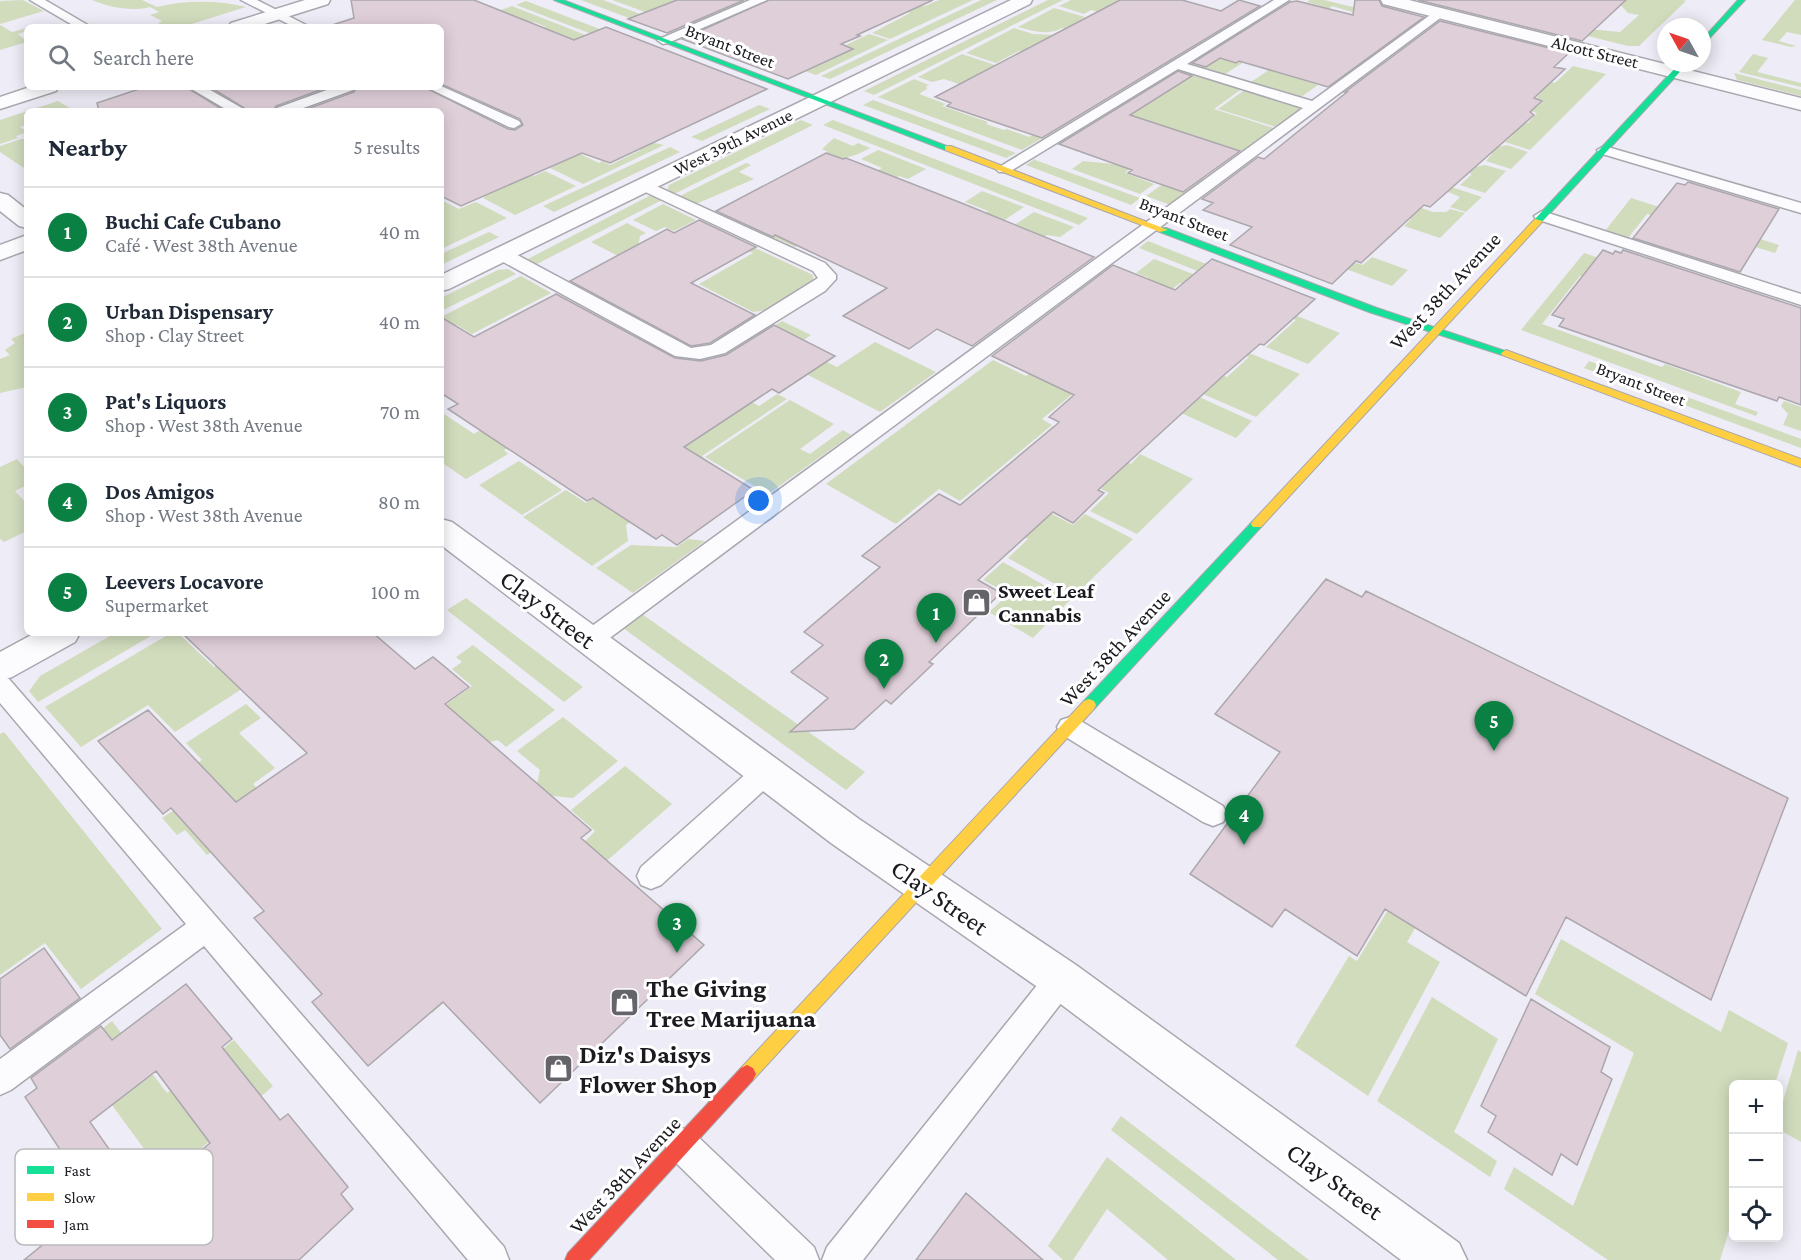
<!DOCTYPE html>
<meta charset="utf-8">
<style>
body{margin:0;font-family:"Crimson Pro",serif;background:#f2f2f3;color:#1f2937}
.controls{position:absolute;right:18px;bottom:18px;display:grid;overflow:hidden;border-radius:9px;box-shadow:0 3px 15px #0003}
.controls button{width:54px;height:54px;display:grid;place-items:center;padding:0;border:0;border-bottom:2px solid #e0e1e3;background:#fff;color:#1f2937;font:30px sans-serif}
.compass{position:absolute;left:1657px;top:18px;width:54px;height:54px;border-radius:50%;background:#fff;box-shadow:0 3px 15px #0003;rotate:310deg}
.you{position:absolute;left:759px;top:501px;width:21px;height:21px;margin:-15px;border:4px solid #fff;border-radius:50%;background:#1a73e8;box-shadow:0 0 0 9px #1a73e833}
.badge{display:grid;place-items:center;width:39px;height:39px;border-radius:50%;background:#0b8043;color:#fff;font-size:20px;font-weight:700}
.pin{position:absolute;translate:-50% -50px;filter:drop-shadow(0 2px 3px #0008)}
.pin::after{content:'';position:absolute;top:32px;width:21px;height:18px;background:inherit;clip-path:polygon(0 0,100% 0,50% 100%)}
.list{margin:0;padding:0;list-style:none}
h2{display:flex;justify-content:space-between;align-items:center;height:78px;margin:0;padding:0 24px;font-size:26px}
h2 small{font-size:20px;font-weight:400;color:#747a83}
.list li{display:grid;grid-template-columns:39px 1fr auto;gap:18px;align-items:center;box-sizing:border-box;height:90px;padding:0 24px;border-top:2px solid #e0e1e3}
.list b{display:block;font-size:22px;white-space:nowrap}
.list p{margin:0;font-size:20px;white-space:nowrap;color:#747a83}
.list em{font-size:20px;font-style:normal;color:#747a83}
.icon{flex:none;width:33px;height:33px;fill:none;stroke:currentColor;stroke-width:2;stroke-linecap:round;stroke-linejoin:round}
.map{position:relative;flex:none;width:1801px;height:1260px;overflow:hidden}
.search{position:absolute;background:#fff;box-shadow:0 3px 15px #0003;left:24px;top:24px;width:420px;height:66px;display:flex;align-items:center;gap:15px;box-sizing:border-box;padding:0 21px;border-radius:9px;color:#747a83;font-size:22px}
.panel{position:absolute;background:#fff;box-shadow:0 3px 15px #0003;left:24px;top:108px;width:420px;height:528px;border-radius:9px}
.map>svg:first-child{display:block}
.green{fill:#d1dcbd}
.building{fill:#dfcfd9;stroke:#aba7ad;stroke-width:1.5;fill-rule:evenodd}
.lines{fill:none;stroke-linecap:round;stroke-linejoin:round}
.lane-casing{stroke:#a9a7af;stroke-width:3}
.street-casing{stroke:#a9a7af;stroke-width:3}
.fast-casing{stroke:#a9a7af;stroke-width:2}
.slow-casing{stroke:#a9a7af;stroke-width:2}
.jam-casing{stroke:#a9a7af;stroke-width:2}
.lane{fill:#fcfcfe;fill-rule:evenodd}
.street{fill:#fcfcfe;fill-rule:evenodd}
.fast{fill:#16e098;fill-rule:evenodd}
.slow{fill:#ffcf43;fill-rule:evenodd}
.jam{fill:#f24e42;fill-rule:evenodd}
.labels{text-anchor:middle;stroke-width:6;stroke-linejoin:round;paint-order:stroke}
.far-street-label{font-size:18px;fill:#1b1a20;stroke:#fff}
.street-label{font-size:21px;fill:#1b1a20;stroke:#fff}
.poi-label{font-size:21px;font-weight:bold;fill:#1b1a20;stroke:#fff;text-anchor:start}
.near-street-label{font-size:26px;fill:#1b1a20;stroke:#fff}
.near-poi-label{font-size:26px;font-weight:bold;fill:#1b1a20;stroke:#fff;text-anchor:start}
.key{fill:#fff;stroke:#bbbabc;stroke-width:1.5}
.key-label{font-size:16px;fill:#1b1a20}
</style>
<div class="map">
<svg width="1801" height="1260" viewBox="0 0 1801 1260">
<rect width="100%" height="100%" fill="#eeecf6"/>
<path class="green" d="M23,0L44,11L0,24V1Z
M92,0H142L157,7C185,0 219,0 246,7L182,27H158L162,26L158,23L162,21L150,15L159,12L150,7C132,12 108,7 92,0Z
M581,0H603L680,29L669,33Z
M612,0H674L685,5L753,0L686,27Z
M939,0H973L890,39L872,33L910,13L894,7L908,1L925,6Z
M981,0H997L830,79L821,76Z
M1048,0H1063L874,95L864,91Z
M1071,0H1124L1144,25L1091,10L1084,14L1059,6Z
M1310,0H1324L1357,8L1352,12L1332,6L1326,11L1349,17L1360,9L1420,25L1399,40L1342,26L1396,40L1357,68L1343,64L1274,71L1318,85L1301,97L1251,82L1276,65L1252,57L1225,74L1189,63L1261,19L1295,26L1324,7L1307,2Z
M1616,0H1683L1686,1L1639,46H1628L1568,31L1588,29L1620,32L1639,15L1628,13Z
M1795,0H1801V35L1787,32L1779,41L1796,46L1791,47L1762,40Z
M526,1L660,52L649,56L516,5Z
M512,6L588,36L491,66L567,37L556,32L550,34L540,30L546,27L534,22L473,45L492,13Z
M1054,8L1085,17L1069,27L1103,41L1062,28C1048,36 1032,31 1018,27Z
M0,25L12,32L27,28V31L18,34L27,42L0,50Z
M1014,28L1033,34L1054,35L1028,47L1075,62L1067,66L1019,51L996,63L966,53Z
M811,32L846,45L869,34L888,40L816,75L761,55Z
M962,54L1043,81L1058,102L1086,112L1069,122L944,79L932,82L918,77Z
M1753,54L1768,58L1757,72L1801,83V87L1739,72Z
M1487,64L1555,83L1573,66L1606,74L1530,150L1505,142L1513,135L1508,131L1521,121L1528,123L1537,113L1462,92L1468,88L1537,107L1543,101L1536,98L1541,93L1474,74Z
M1179,69L1243,88L1214,109L1277,129L1245,152L1222,145L1207,156L1126,167L1129,169L1125,173L1154,184L1140,194L1072,169L1083,161L1113,164L1141,145L1092,124Z
M1734,73L1801,90V96L1737,80Z
M914,79L929,85L925,87L928,88L919,94L946,104L942,106L988,122L986,124L1004,130L1007,129L1029,137L1057,121L1066,124L1022,150L878,97Z
M1246,89L1295,104L1300,109L1276,127L1218,109Z
M873,100L1016,153L1006,158L863,105Z
M58,101L71,109L27,111V124L20,127L27,132L16,136L18,138L0,144V120Z
M759,105L770,109L702,141L691,137Z
M801,120L813,125L674,194L667,191L669,185Z
M833,120L1088,218L1079,225L823,125Z
M834,138L853,146L858,143L870,148C856,156 837,163 820,157L828,152L822,149Z
M21,139H27V170L0,152V146Z
M553,141L599,163L602,161L610,165L641,150L634,146L646,141L664,145L583,184L550,168L555,165L528,152Z
M1507,145L1528,152L1511,169L1486,161L1492,154L1493,148Z
M670,147L680,152L554,212L543,206Z
M878,150L926,169L908,179L899,176L892,180L825,230L795,247L770,236L819,202L882,168L861,159Z
M1035,159V160L1140,198L1131,205L1026,165Z
M746,163L751,165L739,172L754,179L696,204L680,196Z
M1485,165L1506,171L1485,193L1460,185L1472,174L1460,170Z
M1184,169L1203,176L1206,182L1173,206L1146,196Z
M545,171L576,186L515,215L483,198L486,196L481,194L530,174L534,176Z
M1445,185L1482,197L1466,212L1450,207L1460,197L1436,187Z
M982,191L1024,207L1000,223L982,216L988,211L965,202Z
M1381,194L1433,212H1446L1450,209L1465,213L1440,238L1404,226L1411,219L1403,217Z
M651,195L662,200L533,266L524,261Z
M1631,198L1779,245L1775,253L1647,214L1628,238L1605,231Z
M441,200L459,209L476,202L507,218L441,249Z
M663,204L696,220L674,231L665,227L656,231L633,220Z
M1034,212L1074,227L1060,237L1047,235L1041,239L981,247Z
M697,221L813,275V282L767,310L753,312L699,284L753,253L691,224Z
M627,223L646,233L640,236L637,252L622,258L591,242Z
M489,232L499,237L441,265V254Z
M1254,235L1363,265L1372,257L1408,270L1392,286Z
M1148,241L1254,283L1246,290L1139,248Z
M1584,253L1605,260L1598,282L1580,276L1542,324L1662,367L1665,364L1741,392L1735,404L1758,412L1756,416L1521,330Z
M1154,259L1198,276L1186,285L1180,283L1163,296L1131,292L1149,278L1136,273Z
M508,269L516,274L441,311V298L498,270Z
M521,276L551,293L472,334L457,325L449,329L441,327V317Z
M1199,277L1340,333L1308,364L1266,347L1296,320L1196,280Z
M782,321L811,335L795,346L837,367L875,342L936,372L880,412L746,343Z
M27,332V387L0,393V359L10,355L5,350L15,343L11,339Z
M1242,350L1300,374L1256,417L1189,388L1216,372L1227,377L1249,357L1239,353Z
M1048,359L1091,379L1042,419L1052,425L960,501L939,489L896,524L826,484L993,360L1026,376Z
M1589,361L1801,439V448L1584,368Z
M708,378L759,406L777,394L787,399L702,456L704,458L689,468L668,455Z
M1186,391L1252,421L1236,438L1168,407Z
M790,400L834,424L800,449L810,454L843,430L851,435L768,494L705,457Z
M1784,401L1801,407V431L1783,425L1788,414L1781,406Z
M441,412L474,434L487,426L515,444L504,450L508,454L466,479L441,462Z
M1053,426L1131,464L1140,454L1193,479L1137,534L1090,511L1109,493L1025,451Z
M17,459L27,470V485L15,491L27,504V531L4,542L0,539V467Z
M519,461L562,490L522,515L479,485Z
M989,481L1073,525L1085,514L1133,539L1075,595L1008,558L1028,539L962,503Z
M566,490L586,503L599,495L633,520L626,525L628,541L592,566L523,517Z
M688,539L705,541L633,593L596,568L631,545L677,547Z
M1003,562L1070,600L1033,638L989,612L1009,594L983,580Z
M466,598L583,687L564,702L447,610Z
M642,614L865,772L846,790L623,628Z
M115,633H156L38,702L29,691L40,676Z
M171,633H178L214,667L238,653L262,676L175,732L148,705L81,747L45,707Z
M473,645L555,710L506,747L498,740L340,780L472,686L452,669L462,662L456,657Z
M246,704L261,718L239,733L275,768L253,784L268,799L255,821L207,855L185,830L177,835L162,818L213,784L194,765L202,760L186,743Z
M563,717L618,761L573,798L553,796L544,803L537,784L540,770L517,751Z
M4,732L162,929L81,989L45,943L0,975V734Z
M625,766L672,804L432,1013L427,1008L595,831L571,810Z
M1391,905L1419,921L1407,942L1440,962L1368,1096L1295,1046L1349,956L1357,961Z
M1561,939L1721,1032L1729,1010L1788,1043L1775,1084H1734L1733,1218L1720,1260H1608L1504,1189L1514,1167L1573,1206L1634,1053L1535,994Z
M1432,997L1498,1039L1454,1132L1497,1161L1490,1177L1377,1101Z
M112,1021L167,1093L234,1040L273,1086L197,1152L212,1171L181,1199L73,1052Z
M1798,1050L1801,1052V1142L1778,1129L1779,1115Z
M1121,1116L1309,1260H1278L1111,1130Z
M1107,1157L1236,1260H1168L1107,1209L1073,1260H1063L1048,1246Z"/>
<path class="building" d="M351,0H474L574,40L606,27L767,89L610,163L582,153L461,206L441,196V111H302L354,92L357,87H424L508,129L515,130L523,125L520,119L441,84V27H326L354,18Z
M677,0H744L667,33L628,19Z
M769,0H933L857,35L860,36L841,44L853,49L788,79L682,39Z
M1120,0H1182L1221,11L1239,0L1260,6L1042,138L947,106L951,103L935,97Z
M1355,0H1379L1382,6L1424,17L1328,87L1239,61L1236,63L1220,58L1206,67L1192,63L1290,2L1297,1L1353,15Z
M1418,0H1626L1582,41Z
M1440,21L1569,53L1554,67L1565,69L1534,98L1542,101L1530,112L1534,115L1430,207L1424,205L1361,263L1356,261L1332,284L1230,245L1252,227L1203,210L1213,203L1202,199L1258,157L1264,159L1347,92H1345Z
M1178,71L1192,76L1130,115L1240,151L1183,192L1128,173L1132,170L1059,144Z
M145,87H186L225,111H99L97,103Z
M210,87H328L276,106L273,111H249Z
M826,153L843,159L846,158L964,204L1094,257L972,346L937,329L909,349L843,316L887,288L775,235L773,237L716,211Z
M1688,182L1779,209L1740,272L1633,238L1677,183L1685,185Z
M699,220L756,247L691,283L755,315L710,343L691,346L570,281L667,229L674,233Z
M1603,250L1613,254L1615,251L1621,253L1623,250L1801,308V405L1779,397L1777,401L1559,326L1564,319L1552,315Z
M1212,259L1315,299L1264,345L1260,344L1224,375L1098,490L1104,493L1073,523L1053,512L978,580L1001,593L929,662L933,664L891,704L886,700L854,729L790,732L828,698L791,672L823,645L804,632L880,567L862,556L939,494L960,505L1056,425L1059,422L1049,417L1074,395L992,356L1113,265L1175,290Z
M556,294L675,358L701,361L726,355L774,325L835,356L779,393L772,389L684,447L754,490L677,545L662,535L656,539L593,498L587,501L448,409L458,404L441,393V317L474,337Z
M1326,579L1362,597L1366,591L1788,798L1711,1000L1566,917L1526,996L1385,909L1357,956L1285,909L1272,927L1190,874L1280,752L1215,714Z
M182,633H373L415,669L433,657L469,687L445,704L591,830L581,838L704,945L540,1103L443,1002L368,1066L312,1002L322,994L254,918L264,911L171,808L163,814L98,741L148,710L236,802L307,753Z
M44,948L80,998L10,1049L0,1035V979Z
M186,984L232,1039L222,1047L280,1120L288,1114L348,1187L341,1194L353,1209L299,1260H24L95,1202L25,1097L37,1088L31,1078L101,1026L112,1040ZM156,1071L210,1143L144,1199L90,1122Z
M1531,999L1610,1047L1601,1072L1612,1079L1577,1165L1561,1154L1552,1175L1488,1132L1496,1116L1481,1106Z
M966,1193L1043,1260H916Z"/>
<g class="lines">
<defs>
<path id="lane" d="M30,0H45L91,27H76Z
M241,0H257L310,27H294Z
M750,0H767L668,43L663,44L657,40Z
M1274,0H1289L1187,64L1312,101L1437,10H1445L1447,13L599,646L590,649L581,646L578,640L581,634L1303,108L1178,69L1009,172H999L996,169Z
M441,86L519,121L521,124L514,128L509,127L426,87Z
M188,87H205L247,111H229Z
M335,87H355L353,90L295,111H275L277,108Z
M1604,146L1801,203V213L1599,153L1597,150Z
M643,180L825,263L836,275V279L825,291L725,353L700,359L675,356L496,258L494,254L496,250H508L691,348L711,345L818,278L813,271L637,188L635,185Z
M1542,211L1801,294V305L1536,219L1534,216Z
M0,676L9,679L504,1247L509,1260H468L204,946L11,1090L0,1095V1059L186,924L0,703Z
M1070,717L1079,720L1223,806L1227,814L1223,822L1213,826L1203,822L1061,734L1057,727L1061,720Z
M766,761L775,764L779,772L775,780L661,885L651,889L641,885L637,876L641,867L757,764Z
M1061,965L1072,969L1076,979L1072,989L863,1260H822L827,1247L1050,969Z
M682,1128L694,1133L814,1247L819,1260H775L670,1157L665,1145L670,1133Z"/>
<path id="street" d="M305,0H330L328,4L255,27H228L231,23Z
M1011,0H1032L1030,4L449,289L441,291V275Z
M1381,0H1409L1801,98V110L1383,4Z
M30,87H58L56,91L0,109V97Z
M0,193L8,195L27,210V228L19,226L0,211Z
M27,235V250L0,260V245Z
M441,519L452,522L859,819L1076,965L1459,1243L1467,1260H1401L1046,993L831,843L441,545Z
M35,633H80L75,642L12,677L0,681V652Z"/>
<path id="fast" d="M554,0H563L952,148L945,150Z
M1738,0H1745L1702,46V40Z
M1680,63H1688L1541,223H1535V219Z
M1160,228H1166L1377,308L1511,353L1510,355H1502L1369,312L1160,232Z
M1257,520L1261,521L1263,524L1261,527L1094,709H1084L1082,705L1084,701L1253,521Z"/>
<path id="slow" d="M945,146H951L1168,230L1160,232L945,150Z
M1535,219L1543,221L1261,527H1253L1251,524L1253,521Z
M1506,350L1801,459V467L1502,355L1501,353Z
M1089,699L1094,701L1096,705L1094,709L753,1080L747,1083L741,1080L738,1074L741,1068L1084,701Z"/>
<path id="jam" d="M747,1065L753,1068L756,1074L753,1080L589,1260H565L568,1253L741,1068Z"/>
</defs>
<use href="#lane" class="lane-casing"/>
<use href="#street" class="street-casing"/>
<use href="#fast" class="fast-casing"/>
<use href="#slow" class="slow-casing"/>
<use href="#jam" class="jam-casing"/>
<use href="#lane" class="lane"/>
<use href="#street" class="street"/>
<use href="#fast" class="fast"/>
<use href="#slow" class="slow"/>
<use href="#jam" class="jam"/>
</g>
<defs>
<symbol id="shop-square" viewBox="-11 -11 22 22"><rect x="-9" y="-9" width="18" height="18" rx="4" fill="#65646b" stroke="#fff"/><path d="M-5-2.5h2.3a2.7 3.5 0 0 1 5.4 0H5L5.5 6h-11ZM-1.5-2.5h3a1.5 2.3 0 0 0-3 0Z" fill="#fff"/></symbol>
</defs>
<g fill-rule="evenodd">
<use href="#shop-square" x="960" y="586" width="33" height="33"/>
<use href="#shop-square" x="608" y="986" width="33" height="33"/>
<use href="#shop-square" x="542" y="1052" width="33" height="33"/>
</g>
<g class="labels">
<g class="far-street-label">
<text transform="translate(730 46) rotate(21)" y="6">Bryant Street</text>
<text transform="translate(1595 52) rotate(14)" y="6">Alcott Street</text>
<text transform="translate(733 142) rotate(-26)" y="6">West 39th Avenue</text>
<text transform="translate(1184 219) rotate(21)" y="6">Bryant Street</text>
<text transform="translate(1641 384) rotate(21)" y="6">Bryant Street</text>
</g>
<g class="street-label">
<text transform="translate(1445 291) rotate(-47)" y="7">West 38th Avenue</text>
<text transform="translate(1115 648) rotate(-47)" y="7">West 38th Avenue</text>
<text transform="translate(625 1175) rotate(-47)" y="7">West 38th Avenue</text>
</g>
<g class="poi-label">
<text x="998" y="598">Sweet Leaf<tspan x="998" dy="24">Cannabis</tspan></text>
</g>
<g class="near-street-label">
<text transform="translate(548 609) rotate(37)" y="9">Clay Street</text>
<text transform="translate(940 897) rotate(35)" y="9">Clay Street</text>
<text transform="translate(1335 1181) rotate(36)" y="9">Clay Street</text>
</g>
<g class="near-poi-label">
<text x="646" y="997">The Giving<tspan x="646" dy="30">Tree Marijuana</tspan></text>
<text x="579" y="1063">Diz's Daisys<tspan x="579" dy="30">Flower Shop</tspan></text>
</g>
</g>
<rect x="15" y="1149" width="198" height="96" rx="9" class="key"/>
<rect x="27" y="1166" width="27" height="8" fill="#16e098"/>
<rect x="27" y="1193" width="27" height="8" fill="#ffcf43"/>
<rect x="27" y="1220" width="27" height="8" fill="#f24e42"/>
<g class="key-label">
<text x="64" y="1176">Fast</text>
<text x="64" y="1203">Slow</text>
<text x="64" y="1230">Jam</text>
</g>
</svg>
<div class="controls">
<button>+</button>
<button>−</button>
<button><svg class="icon" aria-label="locate" viewBox="0 0 24 24"><circle cx="12" cy="12" r="6"/><path d="M12 2v4M12 18v4M2 12h4M18 12h4"/></svg></button>
</div>
<svg class="compass" viewBox="-18 -18 36 36"><path d="M0-13l5 13h-10z" fill="#e53935"/><path d="M0 13l5-13h-10z" fill="#747a83"/></svg>
<div class="you"></div>
<div class="pin badge" style="left:936px;top:643px">1</div>
<div class="pin badge" style="left:884px;top:689px">2</div>
<div class="pin badge" style="left:677px;top:953px">3</div>
<div class="pin badge" style="left:1244px;top:845px">4</div>
<div class="pin badge" style="left:1494px;top:751px">5</div>
<div class="search"><svg class="icon" aria-label="search" viewBox="0 0 24 24"><circle cx="10" cy="10" r="6"/><path d="M15 15l6 6"/></svg>Search here</div>
<section class="panel">
<h2>Nearby<small>5 results</small></h2>
<ul class="list">
<li><span class="badge">1</span><div><b>Buchi Cafe Cubano</b><p>Café · West 38th Avenue</p></div><em>40 m</em></li>
<li><span class="badge">2</span><div><b>Urban Dispensary</b><p>Shop · Clay Street</p></div><em>40 m</em></li>
<li><span class="badge">3</span><div><b>Pat's Liquors</b><p>Shop · West 38th Avenue</p></div><em>70 m</em></li>
<li><span class="badge">4</span><div><b>Dos Amigos</b><p>Shop · West 38th Avenue</p></div><em>80 m</em></li>
<li><span class="badge">5</span><div><b>Leevers Locavore</b><p>Supermarket</p></div><em>100 m</em></li>
</ul>
</section>
</div>
